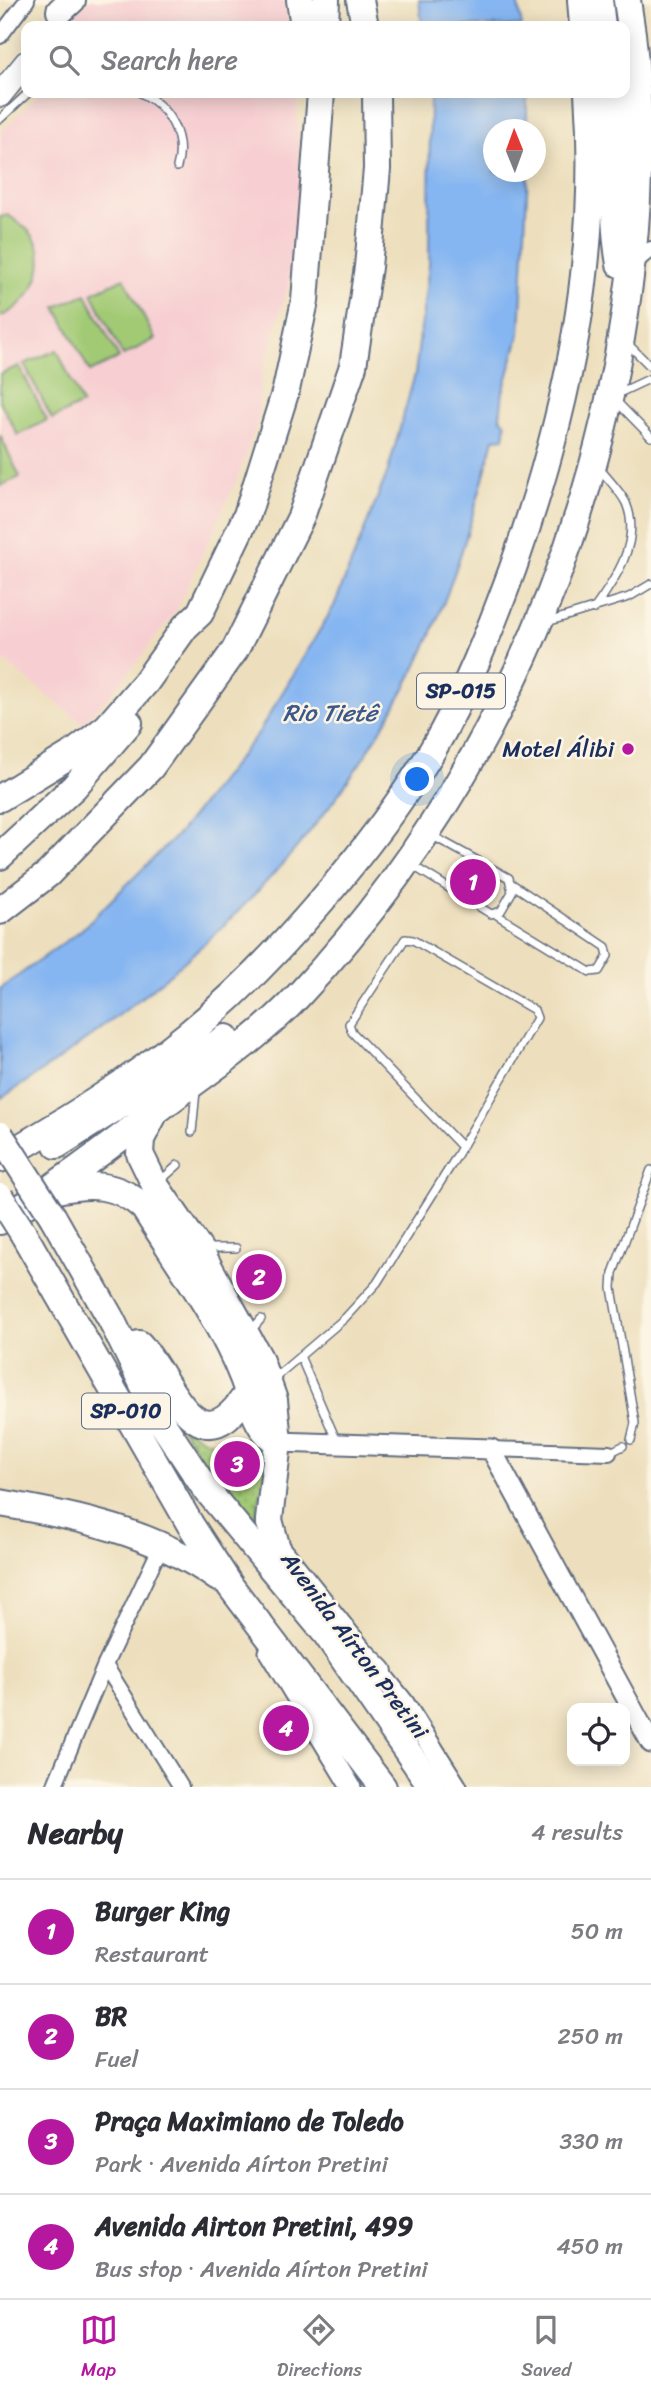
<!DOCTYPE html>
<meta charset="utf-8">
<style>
body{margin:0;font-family:Sriracha,sans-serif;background:#f2f2f3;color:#2b2b33}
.controls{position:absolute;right:21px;bottom:21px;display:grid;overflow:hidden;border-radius:14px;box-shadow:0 4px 18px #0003}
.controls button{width:63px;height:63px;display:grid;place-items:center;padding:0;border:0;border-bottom:2px solid #e1e1e2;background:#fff;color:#2b2b33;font:35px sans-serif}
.compass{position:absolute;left:483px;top:119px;width:63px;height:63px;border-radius:50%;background:#fff;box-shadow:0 4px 18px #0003;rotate:359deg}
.you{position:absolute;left:418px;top:780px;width:24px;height:24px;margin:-18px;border:5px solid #fff;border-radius:50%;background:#1a73e8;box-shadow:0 0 0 10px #1a73e833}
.badge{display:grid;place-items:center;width:46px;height:46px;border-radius:50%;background:#b5179e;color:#fff;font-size:23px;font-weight:700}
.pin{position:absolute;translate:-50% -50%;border:4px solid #fff;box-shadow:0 2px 7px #0006}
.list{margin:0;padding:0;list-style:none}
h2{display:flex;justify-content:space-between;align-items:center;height:91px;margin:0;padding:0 28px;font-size:30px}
h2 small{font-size:23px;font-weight:400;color:#7c7c81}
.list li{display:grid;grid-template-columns:46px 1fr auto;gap:21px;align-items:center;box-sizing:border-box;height:105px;padding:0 28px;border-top:2px solid #e1e1e2}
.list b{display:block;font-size:26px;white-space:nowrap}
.list p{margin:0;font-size:23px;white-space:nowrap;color:#7c7c81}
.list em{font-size:23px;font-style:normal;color:#7c7c81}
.icon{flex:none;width:38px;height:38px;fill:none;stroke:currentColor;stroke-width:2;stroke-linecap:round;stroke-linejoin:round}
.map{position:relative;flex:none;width:651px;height:1787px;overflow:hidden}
.search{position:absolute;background:#fff;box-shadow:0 4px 18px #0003;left:21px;right:21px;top:21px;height:77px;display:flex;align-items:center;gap:18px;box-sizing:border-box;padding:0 24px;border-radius:14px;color:#7c7c81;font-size:26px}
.sheet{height:511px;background:#fff}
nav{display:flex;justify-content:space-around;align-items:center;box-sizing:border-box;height:98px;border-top:2px solid #e1e1e2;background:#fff;font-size:19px;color:#7c7c81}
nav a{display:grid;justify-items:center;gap:4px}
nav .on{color:#b5179e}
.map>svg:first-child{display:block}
.built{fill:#f7cfd2}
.green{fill:#a2ca75;stroke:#5e7c6a;stroke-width:2}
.park{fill:url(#park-dots);stroke:#5e7c6a;stroke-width:2}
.water{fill:#86b6f1;stroke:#5072a8;stroke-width:2}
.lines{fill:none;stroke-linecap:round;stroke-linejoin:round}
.lane-casing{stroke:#646d7f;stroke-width:10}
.street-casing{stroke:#646d7f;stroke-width:18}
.secondary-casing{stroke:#646d7f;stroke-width:23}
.primary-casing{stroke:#646d7f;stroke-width:26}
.highway-casing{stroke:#646d7f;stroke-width:30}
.lane{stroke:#fff;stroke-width:7}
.street{stroke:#fff;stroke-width:14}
.secondary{stroke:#fff;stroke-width:19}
.primary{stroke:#fff;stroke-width:23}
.highway{stroke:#fff;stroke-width:26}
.highway-bridge-casing{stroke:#646d7f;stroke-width:30;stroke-linecap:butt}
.highway-bridge{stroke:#fff;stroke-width:26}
.poi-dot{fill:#b5179e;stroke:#fcf5e5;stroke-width:2.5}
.labels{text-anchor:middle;stroke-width:5;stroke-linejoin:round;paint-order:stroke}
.shield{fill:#fcf5e5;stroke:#5e6a86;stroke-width:2}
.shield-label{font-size:21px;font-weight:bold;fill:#1b2f5e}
.poi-label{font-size:23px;fill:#1b2f5e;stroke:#fcf5e5;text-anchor:end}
.street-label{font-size:23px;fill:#1b2f5e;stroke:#fcf5e5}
.water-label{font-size:24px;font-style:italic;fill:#3b588a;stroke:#fcf5e5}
</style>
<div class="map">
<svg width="651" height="1787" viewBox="0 0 651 1787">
<defs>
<pattern id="park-dots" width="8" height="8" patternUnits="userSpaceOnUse" patternTransform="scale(1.75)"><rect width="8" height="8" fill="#a2ca75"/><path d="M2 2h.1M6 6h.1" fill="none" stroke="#83a463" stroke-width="1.8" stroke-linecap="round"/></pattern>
</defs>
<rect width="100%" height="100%" fill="#fcf5e5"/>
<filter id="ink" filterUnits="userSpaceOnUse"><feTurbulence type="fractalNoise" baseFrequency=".0143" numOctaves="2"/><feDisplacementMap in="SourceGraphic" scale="14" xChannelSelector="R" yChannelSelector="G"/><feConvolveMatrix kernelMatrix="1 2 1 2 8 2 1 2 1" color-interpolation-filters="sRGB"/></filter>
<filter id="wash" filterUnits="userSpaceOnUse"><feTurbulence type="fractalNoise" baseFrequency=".00686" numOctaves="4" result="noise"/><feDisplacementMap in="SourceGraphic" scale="28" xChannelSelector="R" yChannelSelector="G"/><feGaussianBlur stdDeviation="1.57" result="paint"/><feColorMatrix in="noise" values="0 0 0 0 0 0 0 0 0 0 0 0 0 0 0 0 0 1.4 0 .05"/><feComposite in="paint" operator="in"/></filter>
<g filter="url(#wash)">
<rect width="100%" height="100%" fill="#eddfbd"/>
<path class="built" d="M89,0H285L290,26H70L71,19Z
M40,93H296L300,183L288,286L260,381L258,421L238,477L177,609L122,681L83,724L0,658V133Z"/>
<path class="green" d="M8,215C16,221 28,228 33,236C53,267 30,304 0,317V217Z
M124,278L155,339L123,356L92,293Z
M86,294L119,358L90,372L56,307Z
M57,350L82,404L52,419L24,364Z
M19,366L47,420L18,435L0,402V374Z
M0,435L20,477L0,486Z"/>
<path class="park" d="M178,1424C202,1440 222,1451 251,1440L270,1454L255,1518L213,1474Z"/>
<path class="water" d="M419,0H517L522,26H422Z
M430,93H527V129L494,130V172H528L520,333L503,392L500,417L506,424L504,438L494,439C474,513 451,596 417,665C322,855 175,986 0,1099V989L81,930L179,833L259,732L334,606L388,471L415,374L429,265Z"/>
</g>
<g filter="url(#ink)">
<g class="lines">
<defs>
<path id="lane" d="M89,93H90
M141,93C169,106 186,137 177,167
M0,119L28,93
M627,343L651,367
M617,394L651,378
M616,401L651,437
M594,609C615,580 642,541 626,503C620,491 608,479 599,468
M544,623L629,597L651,584
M410,864L491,914L501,911L512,892L509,878L431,835
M497,915L590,972L599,971L608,956L606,947L512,884
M192,1132L196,1091
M159,1182L178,1165
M206,1248H236
M250,1332L261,1319
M300,1356L337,1442
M272,1380L345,1318L377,1283L455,1159L537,1018L534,1010L413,940L405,939L349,1024L352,1032L462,1147
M631,1440L635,1423L612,1288L613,1273L651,1170
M609,1453L623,1446"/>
<path id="street" d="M0,36L27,0
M633,264L651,249
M491,1449L609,1453
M105,1665L181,1787
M54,1787L105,1665L162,1544"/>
<path id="secondary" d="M278,1442L491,1449L651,1743
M279,1546L404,1703L457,1787
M269,1652L351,1787"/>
<path id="primary" d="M0,95L26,63"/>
<path id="highway" d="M300,0L304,26
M360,0L365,26
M581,0L583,26
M599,0L602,26
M60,11L72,0
M325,26L326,0
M611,93C618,149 610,208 620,264
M0,798L75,752L107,727L146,682L185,627L200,613L247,515L286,390L305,301L321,93
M0,856L74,787L129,723
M0,911L48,874L151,767L235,650L301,517L353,366L368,267L377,169L376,93
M154,1114L141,1139L140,1154L155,1185L199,1249L259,1358L274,1400L278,1442L269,1520L283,1570L282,1580
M57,1145L226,1038
M0,1159C64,1122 131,1081 188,1034C275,963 374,846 432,751C465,695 491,628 513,568C568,411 600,260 588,93
M53,1191C88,1183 117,1182 144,1208C177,1261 221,1320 243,1378C252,1401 255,1429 278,1442
M53,1217L111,1319L162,1423L205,1488L327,1635L432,1787
M0,1221C61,1184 116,1141 173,1098C216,1066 261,1036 298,996C474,808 587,567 625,313C641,208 645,105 627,0
M23,1233L190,1524L231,1587L383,1787
M139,1344C170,1376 196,1474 248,1392
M0,1503C76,1516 154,1532 218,1578
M341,1634L379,1672"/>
</defs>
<use href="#lane" class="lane-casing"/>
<use href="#street" class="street-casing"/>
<use href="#secondary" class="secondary-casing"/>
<use href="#primary" class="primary-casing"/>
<use href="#highway" class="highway-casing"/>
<use href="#lane" class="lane"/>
<use href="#street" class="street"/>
<use href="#secondary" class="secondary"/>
<use href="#primary" class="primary"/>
<use href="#highway" class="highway"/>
<defs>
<path id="highway-bridge" d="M0,1135L53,1217
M0,1197L23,1233"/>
</defs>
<use href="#highway-bridge" class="highway-bridge-casing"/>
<use href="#highway-bridge" class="highway-bridge"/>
</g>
</g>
<circle class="poi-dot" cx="628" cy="749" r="7"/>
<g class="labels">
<g class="shield">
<rect x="417" y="673.5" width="88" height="35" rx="5"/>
<rect x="82" y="1393.5" width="88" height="35" rx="5"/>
</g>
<g class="shield-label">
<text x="461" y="698">SP-015</text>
<text x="126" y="1418">SP-010</text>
</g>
<g class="poi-label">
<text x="614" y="757">Motel Álibi</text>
</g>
<g class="street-label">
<text transform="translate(355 1645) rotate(53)" y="8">Avenida Aírton Pretini</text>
</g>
<g class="water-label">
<text x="330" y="721">Rio Tietê</text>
</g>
</g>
</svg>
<div class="controls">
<button><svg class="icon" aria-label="locate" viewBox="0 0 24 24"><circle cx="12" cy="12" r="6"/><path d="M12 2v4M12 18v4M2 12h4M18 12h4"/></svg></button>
</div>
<svg class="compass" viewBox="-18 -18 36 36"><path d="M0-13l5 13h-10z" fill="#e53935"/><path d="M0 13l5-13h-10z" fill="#7c7c81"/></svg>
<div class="you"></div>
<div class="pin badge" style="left:473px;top:882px">1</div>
<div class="pin badge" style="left:259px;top:1277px">2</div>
<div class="pin badge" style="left:237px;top:1464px">3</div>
<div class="pin badge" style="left:286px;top:1728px">4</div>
<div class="search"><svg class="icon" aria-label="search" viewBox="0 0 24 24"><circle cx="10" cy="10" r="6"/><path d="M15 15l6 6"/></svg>Search here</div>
</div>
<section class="sheet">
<h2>Nearby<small>4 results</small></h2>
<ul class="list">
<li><span class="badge">1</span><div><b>Burger King</b><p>Restaurant</p></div><em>50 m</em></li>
<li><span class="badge">2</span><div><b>BR</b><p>Fuel</p></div><em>250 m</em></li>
<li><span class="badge">3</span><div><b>Praça Maximiano de Toledo</b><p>Park · Avenida Aírton Pretini</p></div><em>330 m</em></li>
<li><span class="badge">4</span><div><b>Avenida Airton Pretini, 499</b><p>Bus stop · Avenida Aírton Pretini</p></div><em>450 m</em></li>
</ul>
</section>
<nav>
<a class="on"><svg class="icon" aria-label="map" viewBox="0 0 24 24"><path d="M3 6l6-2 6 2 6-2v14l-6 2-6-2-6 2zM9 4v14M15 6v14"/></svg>Map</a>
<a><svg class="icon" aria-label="directions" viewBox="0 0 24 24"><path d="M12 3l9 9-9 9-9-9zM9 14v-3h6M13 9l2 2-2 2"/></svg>Directions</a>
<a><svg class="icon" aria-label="saved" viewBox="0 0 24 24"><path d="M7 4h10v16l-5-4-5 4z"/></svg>Saved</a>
</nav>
